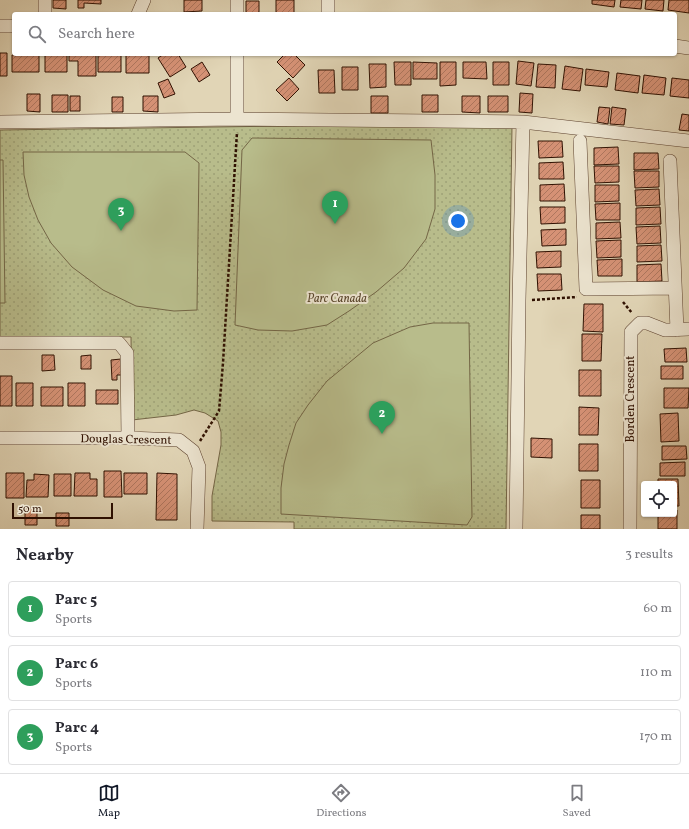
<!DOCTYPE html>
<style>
body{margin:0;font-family:Vollkorn,serif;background:#f7f7f7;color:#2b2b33}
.controls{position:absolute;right:12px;bottom:12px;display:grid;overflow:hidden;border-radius:4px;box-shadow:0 1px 3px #0004}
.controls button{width:36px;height:36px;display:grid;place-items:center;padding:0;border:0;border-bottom:1px solid #e1e1e2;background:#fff;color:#2b2b33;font:20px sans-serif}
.scale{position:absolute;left:12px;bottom:10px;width:101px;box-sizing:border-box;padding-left:4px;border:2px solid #2f1001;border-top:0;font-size:11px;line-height:14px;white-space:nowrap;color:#2f1001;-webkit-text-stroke:3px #ece4d0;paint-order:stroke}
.you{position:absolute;left:458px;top:221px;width:14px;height:14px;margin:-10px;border:3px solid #fff;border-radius:50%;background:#1a73e8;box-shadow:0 0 0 6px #1a73e833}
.badge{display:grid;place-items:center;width:26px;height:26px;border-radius:50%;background:#111827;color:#fff;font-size:13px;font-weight:700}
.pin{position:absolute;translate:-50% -33px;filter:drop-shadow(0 1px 2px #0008)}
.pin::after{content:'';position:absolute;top:21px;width:14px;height:12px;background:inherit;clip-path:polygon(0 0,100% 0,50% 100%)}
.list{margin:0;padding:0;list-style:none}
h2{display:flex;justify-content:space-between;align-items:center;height:52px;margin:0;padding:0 16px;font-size:17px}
h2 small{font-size:13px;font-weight:400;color:#7c7c81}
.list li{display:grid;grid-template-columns:26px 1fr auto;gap:12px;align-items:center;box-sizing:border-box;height:56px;margin:0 8px 8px;padding:0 8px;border:1px solid #e1e1e2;border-radius:4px}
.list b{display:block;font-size:15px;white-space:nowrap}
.list p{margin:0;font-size:13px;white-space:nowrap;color:#7c7c81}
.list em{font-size:13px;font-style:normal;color:#7c7c81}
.icon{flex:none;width:22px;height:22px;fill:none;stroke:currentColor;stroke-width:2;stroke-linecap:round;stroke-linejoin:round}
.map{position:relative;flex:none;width:689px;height:529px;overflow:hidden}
.search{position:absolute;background:#fff;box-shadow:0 1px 3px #0004;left:12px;right:12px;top:12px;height:44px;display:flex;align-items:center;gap:10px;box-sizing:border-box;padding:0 14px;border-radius:4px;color:#7c7c81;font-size:15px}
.sheet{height:244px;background:#fff}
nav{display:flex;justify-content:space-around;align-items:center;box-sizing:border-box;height:56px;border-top:1px solid #e1e1e2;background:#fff;font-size:11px;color:#7c7c81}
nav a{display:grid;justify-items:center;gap:2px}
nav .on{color:#111827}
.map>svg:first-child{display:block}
.park{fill:url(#park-dots);stroke:#746646}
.garden{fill:#b8bc8b;stroke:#746646}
.building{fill:url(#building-hatch);stroke:#2f1001}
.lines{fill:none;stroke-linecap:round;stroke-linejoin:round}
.minor-casing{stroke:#5c412e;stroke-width:14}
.path{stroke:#2f1001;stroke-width:2.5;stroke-dasharray:3 2;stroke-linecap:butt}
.minor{stroke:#ece4d0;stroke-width:13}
.labels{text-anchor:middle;stroke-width:4;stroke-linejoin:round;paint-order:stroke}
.park-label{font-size:12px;font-style:italic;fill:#58442a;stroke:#ece4d0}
.street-label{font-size:12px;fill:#2f1001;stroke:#ece4d0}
</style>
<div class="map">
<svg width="689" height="529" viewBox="0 0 689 529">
<defs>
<pattern id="park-dots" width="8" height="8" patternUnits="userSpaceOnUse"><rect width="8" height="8" fill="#b8bc8b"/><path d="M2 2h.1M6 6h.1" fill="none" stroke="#9ea176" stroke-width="1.8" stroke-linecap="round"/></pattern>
<pattern id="building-hatch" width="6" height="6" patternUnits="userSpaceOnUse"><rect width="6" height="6" fill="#d69276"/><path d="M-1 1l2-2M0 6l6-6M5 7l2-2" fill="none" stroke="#ae765e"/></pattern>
</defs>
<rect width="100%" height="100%" fill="#e1d5b6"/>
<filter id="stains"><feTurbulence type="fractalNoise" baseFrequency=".005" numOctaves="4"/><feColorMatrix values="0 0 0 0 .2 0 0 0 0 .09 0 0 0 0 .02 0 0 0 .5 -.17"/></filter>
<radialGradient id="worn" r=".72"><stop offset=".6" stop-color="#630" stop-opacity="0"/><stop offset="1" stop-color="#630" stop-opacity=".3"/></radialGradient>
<path class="park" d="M428,124L512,126L506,529H294V522L212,521V496L221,445V432L218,421L205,413L194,410L176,415L132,420L131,337H0V130Z"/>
<path class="garden" d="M252,138L431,140L435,175V209L426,239L404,268L376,292L349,311L327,325L292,331L258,330L235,325L242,150Z
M23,152H185L199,163L197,310L174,311L136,306L103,290L72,267L51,243L38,220L29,197L24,175Z
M0,160H3L5,303H0Z
M433,323H469L472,517L467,525L281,514V488L284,464L289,445L296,423L308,405L327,381L373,343L410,327Z"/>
<path class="building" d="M53,0H66V9L53,8Z
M78,0H101V4L84,3V8H78Z
M184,0H202V11L184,12Z
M276,0H294V13H276Z
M592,0H615L614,7L592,4Z
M621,0H642L641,9L620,7Z
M646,0H664L663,11L645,9Z
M669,0H689V13L668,10Z
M246,1H259V14H246Z
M0,53H7V76H0Z
M45,54H67V72H45Z
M98,54H121V72H98Z
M164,54H178L186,67L170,77L158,58Z
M285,54H294L305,65L293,78L277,62Z
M12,55H39V72H12Z
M69,55H96V76H78V61H69Z
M126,55H149V73H126Z
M518,61L534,63L531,86L516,84Z
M202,62L210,75L199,82L191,69Z
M394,62H411V85H395Z
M413,62L437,63V79H413Z
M440,62H456V85L440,86Z
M463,62H486L487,79L463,78Z
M493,62H509V85H493Z
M369,64H386V87L370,88Z
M538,64L556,65L555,88L536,87Z
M565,66L583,69L580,91L562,89Z
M342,67H358V90H342Z
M586,69L609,72L607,87L585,85Z
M318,70H334L335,93H319Z
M617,73L640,76L638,93L615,90Z
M644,75L666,78L664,95L642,93Z
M289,78L299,89L287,101L276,90Z
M672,78L689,80V98L670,96Z
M168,79L175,94L164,98L158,83Z
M520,93L533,94L532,113L519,112Z
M27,94H40V112L27,111Z
M52,95H68V112H52Z
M422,95H438V112H422Z
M70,96H80V111H70Z
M143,96H158V112L143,111Z
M371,96H388V113H371Z
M462,96H480V113L462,112Z
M488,96H508V112H488Z
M112,97H123V112H112Z
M599,107L610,108L608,124L597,122Z
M612,107L626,109L624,125L610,124Z
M682,114L689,115V131L679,130Z
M538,141H562L563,157L539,158Z
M618,147L619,164L594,165V148Z
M634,153H658L659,169L634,170Z
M563,162L564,179H539V163Z
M594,166H619V182L595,183Z
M634,171H659V187L635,188Z
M564,184L565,201H540V185Z
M595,185H619V201L595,202Z
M659,189L660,205L636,206L635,190Z
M620,203V220H596L595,204Z
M540,207H565V223L541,224Z
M660,207L661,224L636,225V208Z
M620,222L621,238L596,239V223Z
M660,226L661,243L637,244L636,227Z
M566,229V245L542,246L541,230Z
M621,240V257L597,258L596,241Z
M661,245L662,261L637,262V246Z
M561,251V267L537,268L536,252Z
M622,259V276H598L597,260Z
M661,264L662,281L637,282V265Z
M537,274H561L562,290L538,291Z
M584,304H603V332L583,331Z
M582,334H602L601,361H582Z
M686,348L687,362H665L664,349Z
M42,355H54L55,370L42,371Z
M91,355V369H81V356Z
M121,359L122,375H117V380H112L111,360Z
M661,366H683V379H661Z
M579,370H601V396H579Z
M0,376H12V406H0Z
M16,383H33V406H16Z
M68,383H85V406H68Z
M41,387H63V406H41Z
M664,388H689L688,408H664Z
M96,390H118V404H96Z
M579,407L599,408L598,435H579Z
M678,413L679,441L661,442L660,414Z
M531,438L552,439V458L531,457Z
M579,444H598V471H579Z
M662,446H686L687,459L662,460Z
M685,462V476H660V463Z
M104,471H121L122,497H104Z
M6,473H24V498H6Z
M75,473H90V479H97V496H74Z
M124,473H147V494H124Z
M157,473L177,474V520H156Z
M34,474L49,475L48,497H26L27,480H34Z
M54,474H71V496H54Z
M658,479H678L679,506H674V484H658Z
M581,480H600V508H581Z
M25,508H37V525H25Z
M674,510H677V529H658V514H674Z
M56,513H69V526H56Z
M581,515H600V529H581Z"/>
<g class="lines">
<defs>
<path id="minor" d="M45,0V14
M237,0V14
M138,14L144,0
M328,14V0
M0,26H14
M675,46L689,48
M237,54V119
M0,122L237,119L523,122L689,141
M580,141L586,289L675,288
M670,161L677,330
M0,343H119L127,353L128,438
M0,438H128L179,440L193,451L199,467L197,529
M516,529L519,301L523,122
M630,529L631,332L640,323H647L665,330L689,329"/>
</defs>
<use href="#minor" class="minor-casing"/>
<path class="path" d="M532,300L577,297
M623,302L632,313
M200,441L219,411L223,363L237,132"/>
<use href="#minor" class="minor"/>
</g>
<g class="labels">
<g class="park-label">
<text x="337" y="302">Parc Canada</text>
</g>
<g class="street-label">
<text transform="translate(630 399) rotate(-90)" y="4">Borden Crescent</text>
<text transform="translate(126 439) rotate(1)" y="4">Douglas Crescent</text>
</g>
</g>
<rect width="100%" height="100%" filter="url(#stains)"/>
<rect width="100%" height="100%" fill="url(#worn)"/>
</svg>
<div class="controls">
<button><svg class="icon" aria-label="locate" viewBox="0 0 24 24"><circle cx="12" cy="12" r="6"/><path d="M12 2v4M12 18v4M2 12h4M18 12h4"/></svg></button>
</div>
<div class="scale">50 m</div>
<div class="you"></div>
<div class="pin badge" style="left:335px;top:224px;background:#2e9e5b">1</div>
<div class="pin badge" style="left:382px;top:434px;background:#2e9e5b">2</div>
<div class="pin badge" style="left:121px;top:231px;background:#2e9e5b">3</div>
<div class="search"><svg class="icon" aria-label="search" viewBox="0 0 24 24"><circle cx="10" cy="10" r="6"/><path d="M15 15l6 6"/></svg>Search here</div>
</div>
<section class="sheet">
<h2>Nearby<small>3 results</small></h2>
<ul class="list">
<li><span class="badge" style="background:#2e9e5b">1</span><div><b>Parc 5</b><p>Sports</p></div><em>60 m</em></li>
<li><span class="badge" style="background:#2e9e5b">2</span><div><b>Parc 6</b><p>Sports</p></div><em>110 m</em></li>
<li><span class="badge" style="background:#2e9e5b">3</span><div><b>Parc 4</b><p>Sports</p></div><em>170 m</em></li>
</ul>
</section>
<nav>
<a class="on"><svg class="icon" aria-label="map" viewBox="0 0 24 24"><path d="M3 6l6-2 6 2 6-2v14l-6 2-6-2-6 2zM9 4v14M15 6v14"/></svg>Map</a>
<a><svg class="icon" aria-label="directions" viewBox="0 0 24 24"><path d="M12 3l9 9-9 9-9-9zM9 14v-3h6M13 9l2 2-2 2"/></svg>Directions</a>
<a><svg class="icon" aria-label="saved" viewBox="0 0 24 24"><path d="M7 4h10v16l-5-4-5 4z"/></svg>Saved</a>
</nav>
